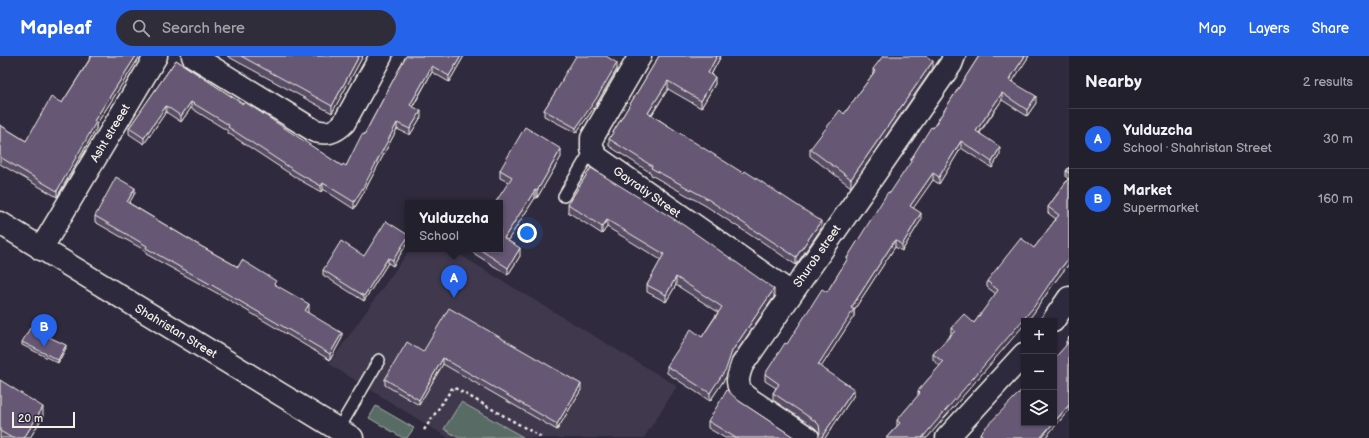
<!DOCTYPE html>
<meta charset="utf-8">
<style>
body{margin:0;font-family:"Balsamiq Sans",sans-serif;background:#2f2d3a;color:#f1f3f6}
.controls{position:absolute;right:12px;bottom:12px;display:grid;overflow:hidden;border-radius:0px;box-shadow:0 1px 3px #0004}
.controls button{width:36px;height:36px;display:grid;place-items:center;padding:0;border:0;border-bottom:1px solid #403e4a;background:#23202e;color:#f1f3f6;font:20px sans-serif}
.scale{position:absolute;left:12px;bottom:10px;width:63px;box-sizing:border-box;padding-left:4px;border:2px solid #f4f1e8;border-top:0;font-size:11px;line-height:14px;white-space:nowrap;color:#f4f1e8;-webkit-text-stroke:3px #2f2a3d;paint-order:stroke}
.you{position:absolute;left:527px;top:177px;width:14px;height:14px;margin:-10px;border:3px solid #fff;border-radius:50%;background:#1a73e8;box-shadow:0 0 0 6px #1a73e833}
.badge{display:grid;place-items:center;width:26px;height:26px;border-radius:50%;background:#2563eb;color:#fff;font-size:13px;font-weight:700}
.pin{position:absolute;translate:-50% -33px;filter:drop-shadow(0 1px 2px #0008)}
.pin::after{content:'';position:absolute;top:21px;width:14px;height:12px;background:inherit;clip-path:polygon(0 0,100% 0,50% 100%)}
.popup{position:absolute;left:405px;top:144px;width:98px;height:52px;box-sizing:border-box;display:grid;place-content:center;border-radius:0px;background:#23202e;filter:drop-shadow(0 1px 3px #0005);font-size:13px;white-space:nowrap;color:#a3a3aa}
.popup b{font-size:15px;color:#f1f3f6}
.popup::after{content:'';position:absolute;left:50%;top:100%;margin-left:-8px;border:8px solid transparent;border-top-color:#23202e}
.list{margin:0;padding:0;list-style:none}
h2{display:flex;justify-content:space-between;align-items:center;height:52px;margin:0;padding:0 16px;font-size:17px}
h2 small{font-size:13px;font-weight:400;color:#a3a3aa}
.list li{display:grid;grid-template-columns:26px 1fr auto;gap:12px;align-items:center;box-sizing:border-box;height:60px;padding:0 16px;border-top:1px solid #403e4a}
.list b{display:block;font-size:15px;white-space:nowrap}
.list p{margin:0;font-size:13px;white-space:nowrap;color:#a3a3aa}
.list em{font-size:13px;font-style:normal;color:#a3a3aa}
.icon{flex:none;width:22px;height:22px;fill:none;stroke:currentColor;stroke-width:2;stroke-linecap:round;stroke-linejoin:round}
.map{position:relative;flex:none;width:1069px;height:382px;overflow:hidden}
header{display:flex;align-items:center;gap:24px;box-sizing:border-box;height:56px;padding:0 20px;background:#2563eb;color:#fff}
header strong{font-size:19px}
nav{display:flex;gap:22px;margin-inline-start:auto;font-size:14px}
.search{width:280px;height:36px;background:#2f2d3a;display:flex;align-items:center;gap:10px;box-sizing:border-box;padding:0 14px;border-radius:22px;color:#a3a3aa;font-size:15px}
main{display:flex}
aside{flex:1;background:#23202e}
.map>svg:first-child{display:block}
.built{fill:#40384e}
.green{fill:#596c65;stroke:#a6aea6}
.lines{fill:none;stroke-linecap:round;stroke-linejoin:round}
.lane-casing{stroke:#f4f1e8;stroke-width:14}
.street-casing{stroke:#f4f1e8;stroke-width:25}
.secondary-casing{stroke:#f4f1e8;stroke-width:25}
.path{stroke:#f4f1e8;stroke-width:2.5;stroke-dasharray:3 3;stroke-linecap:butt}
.lane{stroke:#2f2a3d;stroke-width:11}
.street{stroke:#2f2a3d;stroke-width:22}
.secondary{stroke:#2f2a3d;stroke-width:22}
.wall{fill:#584d65;stroke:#f4f1e8}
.shaded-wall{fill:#473e52;stroke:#f4f1e8}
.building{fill:#665975;stroke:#f4f1e8}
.labels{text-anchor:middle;stroke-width:3;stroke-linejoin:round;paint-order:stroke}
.street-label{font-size:12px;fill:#f4f1e8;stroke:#2f2a3d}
</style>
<header>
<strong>Mapleaf</strong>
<div class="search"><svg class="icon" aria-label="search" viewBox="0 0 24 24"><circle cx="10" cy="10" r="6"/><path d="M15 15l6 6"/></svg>Search here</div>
<nav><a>Map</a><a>Layers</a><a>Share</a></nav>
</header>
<main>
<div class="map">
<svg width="1069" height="382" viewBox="0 0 1069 382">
<rect width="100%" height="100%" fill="#2f2a3d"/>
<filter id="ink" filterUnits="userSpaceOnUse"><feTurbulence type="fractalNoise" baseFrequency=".025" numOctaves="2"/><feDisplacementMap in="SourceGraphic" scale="8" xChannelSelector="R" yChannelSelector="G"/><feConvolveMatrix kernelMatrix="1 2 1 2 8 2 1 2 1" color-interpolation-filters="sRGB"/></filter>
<g filter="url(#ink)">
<path class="built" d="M410,193H450L677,330L644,382H448L329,308Z"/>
<path class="green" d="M461,346L523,381L459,382L444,373Z
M376,350L414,372L407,382H403L369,362Z"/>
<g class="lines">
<defs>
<path id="lane" d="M564,140L592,93
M338,374L379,304"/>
<path id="street" d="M193,0L315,75C327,78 334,77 344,67L381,0
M640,0L592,82V93L598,102L791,237
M41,193L156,0
M1053,265L1069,242
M808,382L746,341C735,330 737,322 742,309L951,8L954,0
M947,382L1024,298"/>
<path id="secondary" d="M0,167L352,382"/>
</defs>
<use href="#lane" class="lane-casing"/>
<use href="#street" class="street-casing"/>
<use href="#secondary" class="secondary-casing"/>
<path class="path" d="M424,374L453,331L543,382"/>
<use href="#lane" class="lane"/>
<use href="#street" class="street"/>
<use href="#secondary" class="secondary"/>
</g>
<path class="wall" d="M90,0H140L96,69V73L57,141L0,108V69L26,85L62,47L91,1Z
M227,0H363L332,57Z
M406,0H464L449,26L432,16L413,51L421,61L410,79L397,73L364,136L354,153L323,133L321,136L298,123L228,77V75L191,52L181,66L166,56L144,88L129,78V72L176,4L243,48L342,110H346L364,79Z
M659,0H721L711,19L715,28L701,52L668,33L652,59L821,173L796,209L758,183V184L706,150L651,119V117L609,90V83Z
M979,0H1029L1012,26L1036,47L1027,60L1002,44L980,77L1000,98L992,112L961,92L939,128L933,124L913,152L921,164L902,195L895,191L854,254V260L821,311L854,339L825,382H818L820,378L819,376L815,372L773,344V337L776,332L765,325V318L827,236L847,204V202L911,107V103L933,72Z
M933,12L851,131L810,100V93L844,58L873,18V13Z
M617,13L596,49L576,77L544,60V54L562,26V23Z
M561,101L537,142H535L508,184L520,200L508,219L467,193H500L508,126L500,122V114Z
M1069,111V208L1054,227L1033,258L927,382H886L897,370V364L918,340V335L940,310L933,304V298L951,278V272L974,267L996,238L987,231V225L1034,192L1056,163L1048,157V151L1068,123L1066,121V115Z
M591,112L774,241L732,302L726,321L710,345L667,317V310L702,281L718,256L676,229L666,246L647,236V229L661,204L607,171L602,178L568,156V148Z
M135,137L129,147L197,188L238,211L276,230L309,254L307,256L342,282L330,304L224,241L146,198V195L95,166V160Z
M408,179V186L393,210L388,207L364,245L323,219V214L364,200Z
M1069,281V354L1045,382H980V377L1024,367L1066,290V286Z
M22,286L66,292L58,307L22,289Z
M423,296L581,334L557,374L443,308L419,349L385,329V323Z
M0,324L43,360L30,382H0Z
M739,345L795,382H725L708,372V365Z"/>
<path class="shaded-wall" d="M136,0H140L96,69V73L57,141V135L94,65Z
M359,0H363L332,57V50Z
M461,0H464L449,26V20Z
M717,0H721L708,24V17Z
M1025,0H1029L1009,31V24Z
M933,5V12L851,131V123Z
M617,7V13L596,49L576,77V72Z
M432,10V16L410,55V49Z
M715,21V28L701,52V45Z
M668,25V33L648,64V57Z
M1002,37V44L976,81V75Z
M1036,40V47L1027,60V54Z
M191,46V52L181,66V60Z
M166,50V56L144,88V82Z
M421,55V61L410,79V73Z
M397,67V73L364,136L354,153V146Z
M961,85V92L939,128V121Z
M1000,91V98L992,112V106Z
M561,93V101L537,142V135Z
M933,117V124L910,157V150Z
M323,127V133L321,136V130Z
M135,132V137L127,151V146Z
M535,134V142L504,190V182Z
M921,157V164L902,195V189Z
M607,164V171L602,178V171Z
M821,165V173L796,209V201Z
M408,181V186L393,210V204Z
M895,184V191L854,254V260L818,316V309L851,252Z
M520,192V200L508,219V212Z
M388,202V207L364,245V240Z
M1069,202V208L1054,227L1033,258L1027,265H1024V269L927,382H922L1054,221Z
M676,221V229L666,246V239Z
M774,233V241L732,302L726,321L710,345V337L732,295Z
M309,248V254L305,261V255Z
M342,277V282L330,304V298Z
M66,289V292L58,307V304Z
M443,302V308L419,349V344Z
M581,328V334L557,374V368Z
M854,333V339L825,382H821Z
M1069,349V354L1045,382H1041Z
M43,351V360L30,382H24Z"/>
<path class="building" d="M92,0H136L94,65L96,66L57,135L0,101V69L26,85L51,41L62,47Z
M241,0H359L332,50Z
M406,0H461L449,20L432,10L410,49L421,55L410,73L397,67L364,130L354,146L323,127L321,130L298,117L228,71L229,69L191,46L181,60L166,50L144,82L129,72L176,4L243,48L245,46L342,110L343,108L346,110L362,78L364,79Z
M576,0H606L617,7L596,43L576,72L544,54L563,24L562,23Z
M659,0H717L708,17L715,21L701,45L668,25L648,57L743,117L745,115L821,165L796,201L758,176V177L706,142L651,112L652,110L609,83Z
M883,0H926L933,5L851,123L810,93L840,54L844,58L875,15L873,13Z
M979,0H1025L1009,24L1036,40L1027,54L1002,37L976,75L1000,91L992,106L961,85L939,121L933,117L910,150L921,157L902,189L895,184L851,252L854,253L818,309L854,333L821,382H818L820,376L819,369L815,365L773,337L779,328L765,318L785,287L787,288L822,233L827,236L848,202H847L888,136L890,137L912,104L911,103L931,71L933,72Z
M525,71L561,93L537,135L535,134L504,182L520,192L508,212L479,193H500V147H495L512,121L500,114Z
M1069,111V117L1066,115Z
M591,112L682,168L774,233L732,295L726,313L710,337L667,310L691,273L702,281L722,251L676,221L666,239L647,229L664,198L607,164L602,171L568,148Z
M116,121L135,132L127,146L197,188L238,211L242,204L276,225L274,228L309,248L305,255L342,277L330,298L224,236L146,192L147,190L95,160Z
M1069,122V202L1054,221L1033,252L922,382H886L900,367L897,364L920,337L918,335L943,306L933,298L955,275L951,272L964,258L974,267L998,234L987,225L1021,182L1034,192L1059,159L1048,151Z
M386,165L408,179V181L393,204L388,202L364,240L323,214L341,185L364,200Z
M449,252L581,328L557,368L443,302L419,344L385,323L407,286L423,296Z
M30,272L66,289L58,304L22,286Z
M1069,281V349L1054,366V303L1068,287L1066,286Z
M0,324L43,351L24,382H12L0,375Z
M1024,331V367H1053L1041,381L1042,382H982L984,381L980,377L1018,338Z
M727,334L739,345L795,382H736L708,365Z"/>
</g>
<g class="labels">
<g class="street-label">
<text transform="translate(110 77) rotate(-59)" y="4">Asht streeet</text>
<text transform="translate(647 136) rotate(35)" y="4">Gayratiy Street</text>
<text transform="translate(817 200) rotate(-55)" y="4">Shurob street</text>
<text transform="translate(176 275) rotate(31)" y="4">Shahristan Street</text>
</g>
</g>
</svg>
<div class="controls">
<button>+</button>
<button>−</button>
<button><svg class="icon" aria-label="layers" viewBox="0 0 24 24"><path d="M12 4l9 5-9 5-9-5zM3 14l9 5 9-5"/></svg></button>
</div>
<div class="scale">20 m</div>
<div class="you"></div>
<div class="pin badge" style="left:454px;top:242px">A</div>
<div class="popup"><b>Yulduzcha</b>School</div>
<div class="pin badge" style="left:44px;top:291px">B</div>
</div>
<aside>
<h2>Nearby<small>2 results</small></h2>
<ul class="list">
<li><span class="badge">A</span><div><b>Yulduzcha</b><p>School · Shahristan Street</p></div><em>30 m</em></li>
<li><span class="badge">B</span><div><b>Market</b><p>Supermarket</p></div><em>160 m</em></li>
</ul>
</aside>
</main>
